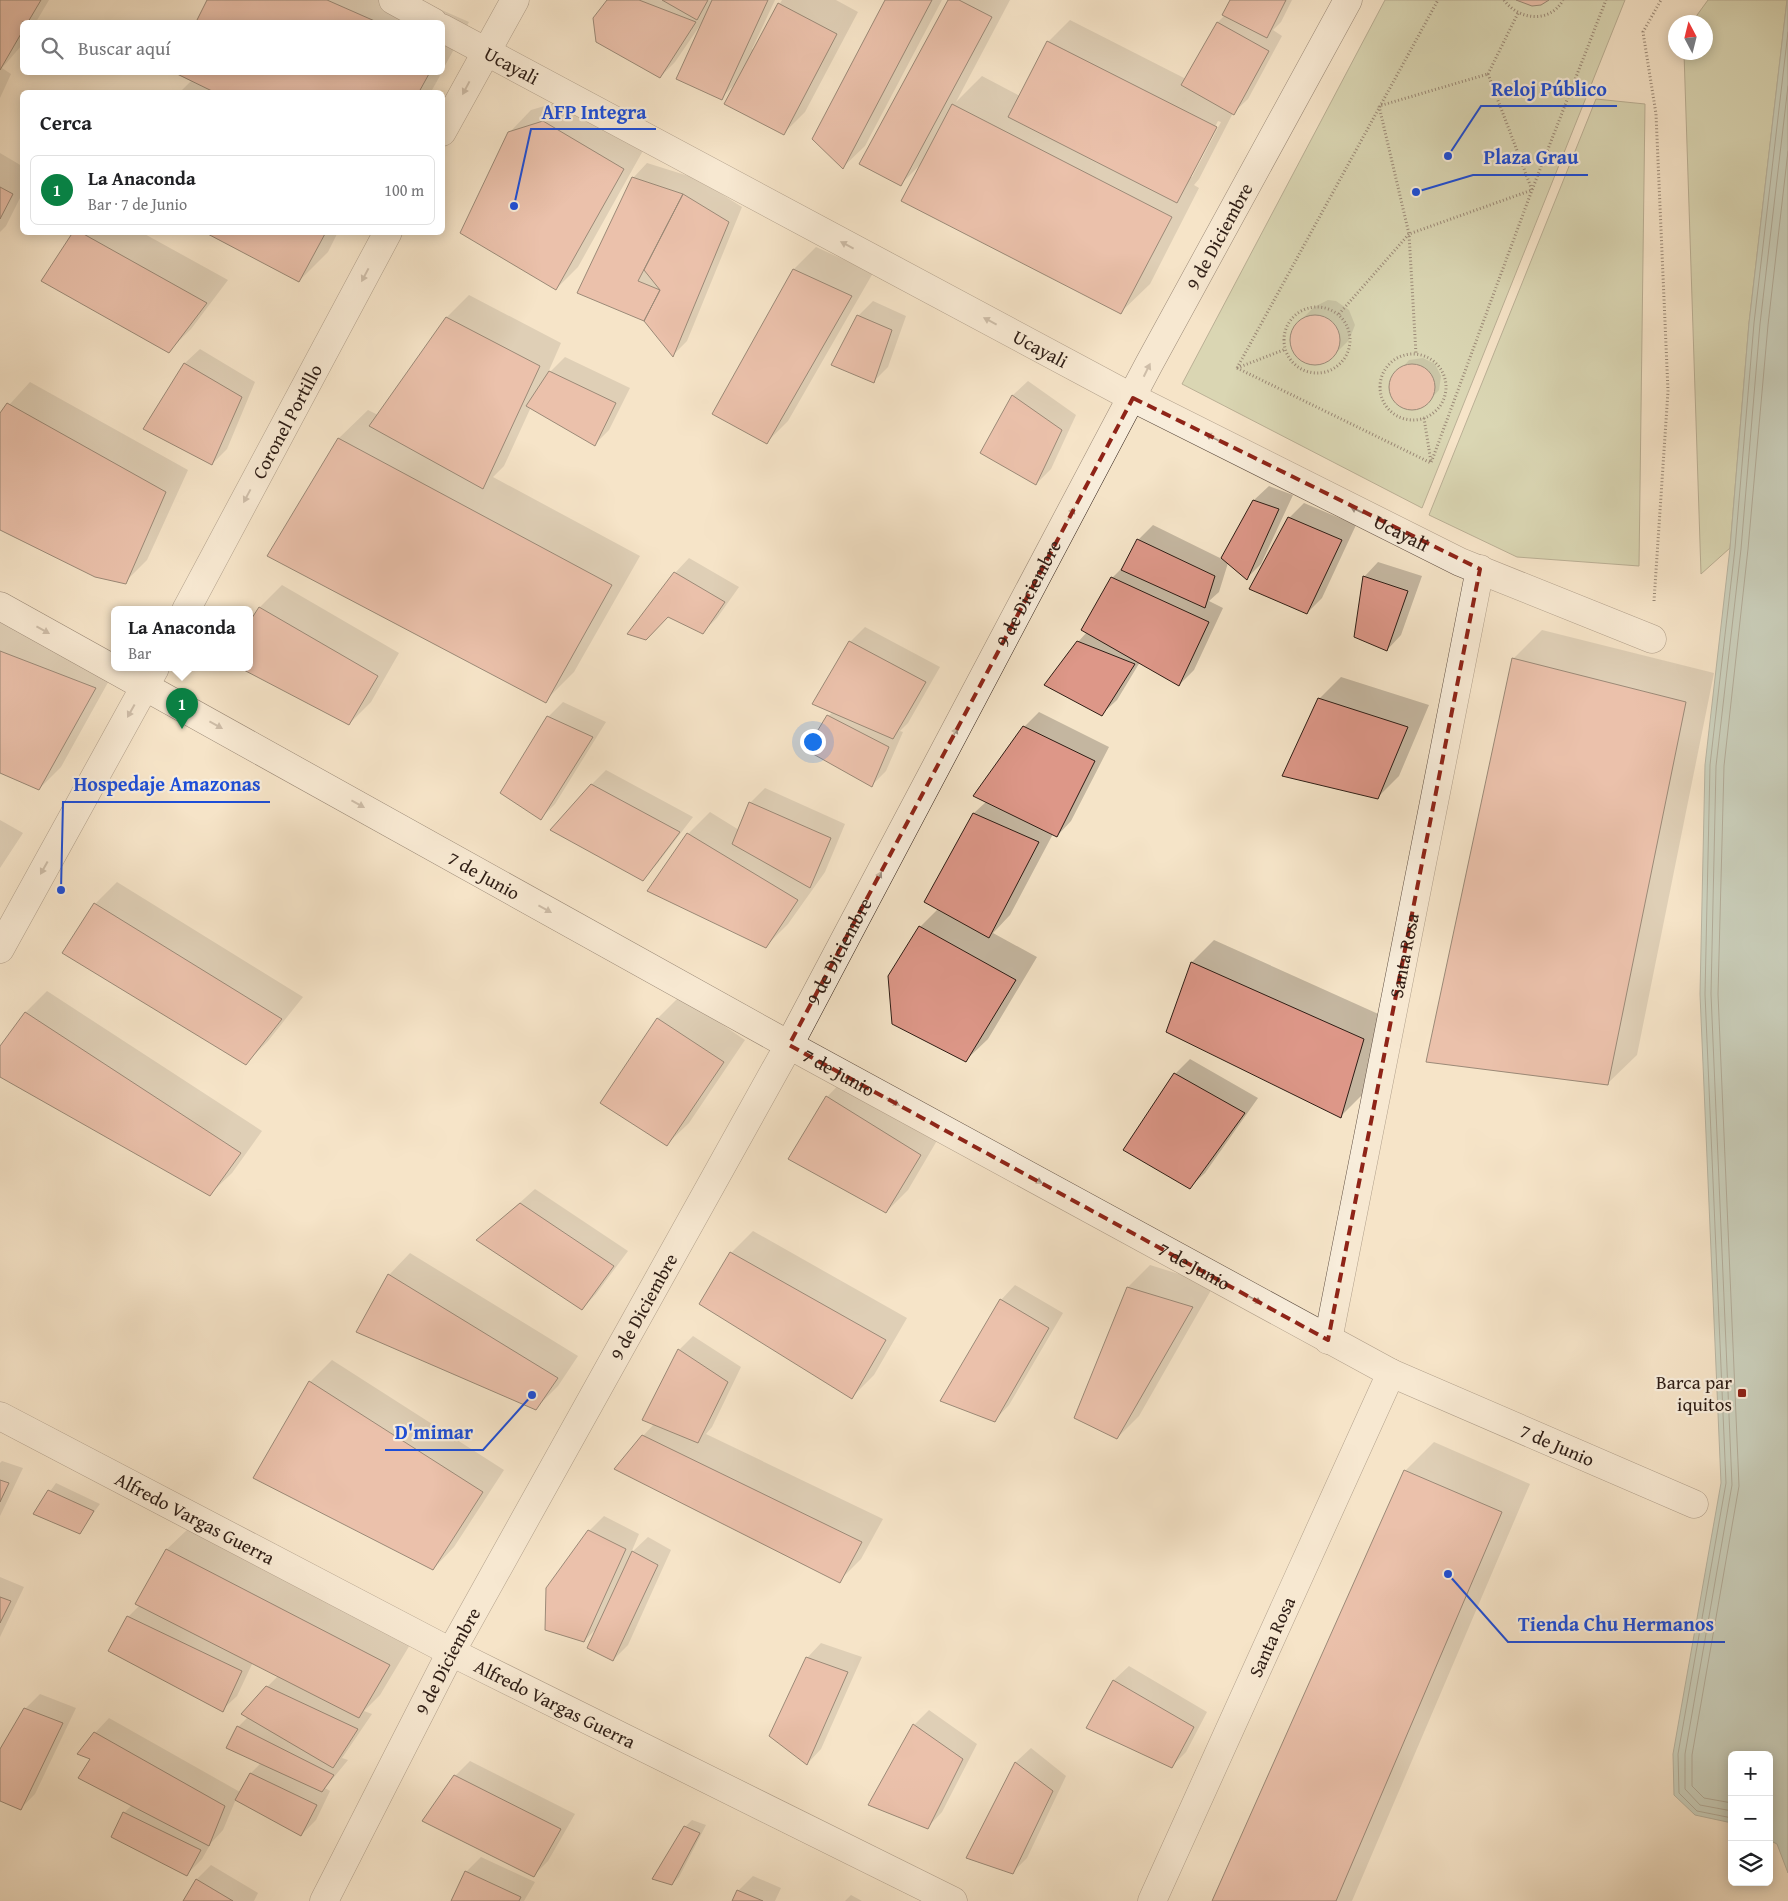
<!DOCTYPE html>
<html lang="es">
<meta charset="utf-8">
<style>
body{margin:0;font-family:"Gentium Book Plus",serif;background:#f2f2f2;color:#202124}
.controls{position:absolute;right:15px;bottom:15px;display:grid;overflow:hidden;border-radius:8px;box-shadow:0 2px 12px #0003}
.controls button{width:45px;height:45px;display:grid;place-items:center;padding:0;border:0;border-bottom:1px solid #e0e0e0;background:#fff;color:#202124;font:25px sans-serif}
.compass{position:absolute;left:1668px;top:15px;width:45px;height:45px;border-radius:50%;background:#fff;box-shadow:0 2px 12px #0003;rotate:353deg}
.you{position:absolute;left:812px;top:741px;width:18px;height:18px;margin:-12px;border:4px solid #fff;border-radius:50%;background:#1a73e8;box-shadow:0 0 0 8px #1a73e833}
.badge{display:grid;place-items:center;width:32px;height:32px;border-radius:50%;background:#0b8043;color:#fff;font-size:16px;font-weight:700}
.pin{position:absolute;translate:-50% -41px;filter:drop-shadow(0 1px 2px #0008)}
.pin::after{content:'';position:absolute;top:26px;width:18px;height:15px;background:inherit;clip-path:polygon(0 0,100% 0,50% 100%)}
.popup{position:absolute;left:111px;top:606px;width:142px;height:65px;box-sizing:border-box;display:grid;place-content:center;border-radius:8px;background:#fff;filter:drop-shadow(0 1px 4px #0005);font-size:16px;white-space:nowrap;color:#757577}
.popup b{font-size:19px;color:#202124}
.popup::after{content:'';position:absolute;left:50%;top:100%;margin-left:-10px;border:10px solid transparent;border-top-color:#fff}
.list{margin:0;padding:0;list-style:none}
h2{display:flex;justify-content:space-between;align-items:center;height:65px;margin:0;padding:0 20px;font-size:21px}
h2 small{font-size:16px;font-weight:400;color:#757577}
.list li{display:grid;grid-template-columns:32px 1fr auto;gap:15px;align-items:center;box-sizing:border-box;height:70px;margin:0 10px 10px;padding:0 10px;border:1px solid #e0e0e0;border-radius:8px}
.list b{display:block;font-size:19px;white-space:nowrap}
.list p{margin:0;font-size:16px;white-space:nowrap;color:#757577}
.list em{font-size:16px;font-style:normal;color:#757577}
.icon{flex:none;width:28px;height:28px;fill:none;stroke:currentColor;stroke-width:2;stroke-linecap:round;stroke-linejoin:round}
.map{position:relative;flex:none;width:1788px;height:1901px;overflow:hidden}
.search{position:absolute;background:#fff;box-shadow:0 2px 12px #0003;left:20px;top:20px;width:425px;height:55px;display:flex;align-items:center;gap:12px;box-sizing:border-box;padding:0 18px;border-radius:8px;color:#757577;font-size:19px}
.panel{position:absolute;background:#fff;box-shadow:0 2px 12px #0003;left:20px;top:90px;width:425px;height:145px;border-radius:8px}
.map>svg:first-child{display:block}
.green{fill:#b8c599;stroke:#737157}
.water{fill:#9cbfb6;stroke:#707e76}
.shadow{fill:#0003;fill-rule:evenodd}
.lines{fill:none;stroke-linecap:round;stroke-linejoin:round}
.shore{stroke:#656e66;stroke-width:1}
.building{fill:#dd9788;stroke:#2e1d15}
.street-casing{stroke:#604f42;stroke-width:29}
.secondary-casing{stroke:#2e1d15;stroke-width:29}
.path{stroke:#2e1d15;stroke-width:3;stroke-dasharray:1 2.5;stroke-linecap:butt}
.street{stroke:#f8eddb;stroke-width:28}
.secondary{stroke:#f8eddb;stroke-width:28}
.oneway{fill:#9d8f82}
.marked{fill:none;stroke:#8f2418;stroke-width:4;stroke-dasharray:10 6;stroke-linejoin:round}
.poi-dot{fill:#8f2418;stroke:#f8eddb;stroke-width:2}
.labels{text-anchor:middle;stroke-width:4.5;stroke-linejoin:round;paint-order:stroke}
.street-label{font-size:19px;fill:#2e1d15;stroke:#f8eddb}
.poi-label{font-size:19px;fill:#2e1d15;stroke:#f8eddb;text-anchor:end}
.leader{fill:none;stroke:#1d4ed8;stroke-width:2}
.callout-dot{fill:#1d4ed8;stroke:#f8eddb;stroke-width:2}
.callout-label{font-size:20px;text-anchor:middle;font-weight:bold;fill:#1d4ed8;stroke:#f8eddb;stroke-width:4.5;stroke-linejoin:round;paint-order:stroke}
</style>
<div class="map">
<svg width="1788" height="1901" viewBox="0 0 1788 1901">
<rect width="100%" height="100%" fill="#f5e4c8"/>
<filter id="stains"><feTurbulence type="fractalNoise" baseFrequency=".004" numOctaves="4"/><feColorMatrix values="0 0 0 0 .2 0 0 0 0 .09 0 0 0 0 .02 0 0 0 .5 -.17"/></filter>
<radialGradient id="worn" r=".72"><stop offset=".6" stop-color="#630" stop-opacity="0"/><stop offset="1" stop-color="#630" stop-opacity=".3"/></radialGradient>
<path class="green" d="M1385,0H1625L1422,508L1182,384Z
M1708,0H1787L1749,323L1730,548L1701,574L1684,53L1706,52V22H1692Z
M1596,99L1645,104L1639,566L1517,557L1429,515Z"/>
<path class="water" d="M1787,0H1788V1873L1777,1844L1769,1840V1755H1732V1823L1695,1815L1674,1795L1673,1754L1721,1483L1700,994L1705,765L1730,548L1749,323Z"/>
<path class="shadow" d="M0,0H49L36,22H22V45L2,68L11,74L0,98Z
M208,0H419L469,22L442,71V22H197Z
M609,0H775L752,49L754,50L782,0H836L858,12L805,112L783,134L734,85L721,98L705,18L675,62L660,77Z
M886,0H942L865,146L843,167Z
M949,0H1010L956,102L982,76L1020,96L1048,42L1070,20L1186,79L1218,22L1225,15L1231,0H1292L1281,22L1273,30L1282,36L1248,99L1233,113L1199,179L1194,185L1199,188L1150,284L1121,312L921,164L901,184ZM1218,121L1221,122L1192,177H1189Z
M174,72H442L431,92H180L191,81Z
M565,100L645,147L578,267L556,289L509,133L531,110Z
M0,153L22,166V194L6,226L0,232Z
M647,163L698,179L742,207L687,341L673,355L645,320L579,292L633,178Z
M74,232H141L228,280L191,329L169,351Z
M207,232H338L328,252L299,281Z
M816,247L873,273L788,421L767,442L714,414L794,269Z
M469,295L561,343L547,375L565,357L630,388L609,430L595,444L531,407L504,466L493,477L640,556L574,672L545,701L269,556L339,438L368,410L378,415L447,317Z
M1328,300L1336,301L1349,310L1355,325L1349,340L1334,355L1328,360L1313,363L1298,357L1291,344V336L1299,322L1314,307Z
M873,301L906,316L888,367L874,381L858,316Z
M200,349L255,382L227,449L212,464L145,429L185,363Z
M1423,358L1435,364L1441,376L1439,390L1427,403L1414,409L1400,405L1391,393L1392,380L1409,360Z
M1028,381L1076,415L1051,469L1036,484L981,452L1013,395Z
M30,382L188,470L147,560L125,582L0,528V415Z
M1269,486L1293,495L1261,564L1247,578L1228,563L1219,592L1209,601L1223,608L1194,670L1179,685L1140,662L1117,700L1102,714L1078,642L1087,632L1112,578L1126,564L1138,540L1153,525L1222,559L1254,500Z
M1304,503L1356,525L1322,598L1307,613L1289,518Z
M689,558L739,587L717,618L702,633L675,573Z
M1378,562L1422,576L1401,635L1387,650L1364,577Z
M282,585L399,653L371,702L349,724L242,668H250V623L260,607Z
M0,621L116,668L61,767L39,789L0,772Z
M865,627L940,667L908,723L900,731L903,732L886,771L872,785L828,716L833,712L850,642Z
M1542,630L1714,673L1637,1055L1608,1083L1513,659Z
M1341,677L1429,705L1399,776L1377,798L1319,699Z
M563,702L606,722L555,804L541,818L548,717Z
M1039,712L1109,747L1071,821L1057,836L1053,834L1010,915L993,933L1037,957L988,1039L966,1060L920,927L938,909L974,813L987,801L1024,727Z
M606,770L693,817L657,864L642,879L591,785Z
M765,788L845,824L825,872L788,924L766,946L688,834L710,812L739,830L750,803Z
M0,820L23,833L0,868Z
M117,882L303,997L268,1041L246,1063L63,952L95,904Z
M1214,940L1385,1017L1363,1094L1341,1116L1167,1031L1192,962Z
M47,991L262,1131L232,1173L210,1194L0,1075V1048L25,1013Z
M680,996L745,1040L689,1123L667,1144L602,1102L658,1018Z
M1190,1059L1258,1098L1205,1173L1190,1187L1175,1074Z
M848,1075L942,1132L908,1190L886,1212L827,1097Z
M535,1189L628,1251L596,1294L582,1309L478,1240Z
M753,1231L907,1318L874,1375L852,1397L731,1253Z
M410,1253L578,1356L558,1386L536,1408L389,1275Z
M1150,1265L1214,1285L1139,1416L1117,1438L1075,1417L1128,1287Z
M1015,1285L1063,1313L1009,1405L995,1420L1001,1300Z
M693,1336L741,1367L712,1427L706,1434L883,1519L861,1559L839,1581L643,1436L654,1424L679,1350Z
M332,1360L504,1470L454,1547L433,1569L255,1478L310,1382Z
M1434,1442L1530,1484L1352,1901H1213L1405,1471Z
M2,1461L23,1468L0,1516V1463Z
M56,1483L100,1504L79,1532L35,1513Z
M604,1516L639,1534L631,1553L648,1537L671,1550L628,1645L613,1660L597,1628L584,1641L547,1588L589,1531Z
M189,1528L411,1643L380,1695L364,1711L372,1714L342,1758L348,1760L325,1788L330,1791L316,1820L301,1835L236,1799L223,1830L211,1843L202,1859L187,1874L124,1813L132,1805L92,1759L95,1733L109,1718L240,1792L251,1773L261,1763L238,1727L248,1717L267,1687L278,1676L253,1662L237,1696L222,1710L128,1617L140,1605L137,1603L167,1549Z
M0,1577L24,1587L0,1637Z
M821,1643L862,1657L821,1749L807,1764V1658Z
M1129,1666L1207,1712L1186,1752L1172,1766L1088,1728L1114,1680Z
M40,1694L76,1708L35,1794L20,1809L0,1800V1751L25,1709Z
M929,1710L977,1744L942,1812L928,1827L914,1725Z
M1031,1748L1066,1776L1027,1858L1012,1873L968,1857L1016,1762Z
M470,1761L575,1814L548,1861L534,1875L424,1821L455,1776Z
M692,1820L706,1825L679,1877L672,1884L685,1827Z
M481,1857L535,1882L524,1901H452L466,1872Z
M211,1865L258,1893L254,1901H184L197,1879Z
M753,1876L781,1888L775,1901H734L738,1891Z
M851,1895L862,1901H845Z"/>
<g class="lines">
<path class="shore" d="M1732,1803L1704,1798L1692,1786V1755L1739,1486L1718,994L1724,766L1748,549L1768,325L1788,151
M1732,1811L1700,1805L1685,1789V1754L1732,1485L1711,994L1716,766L1741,549L1760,324L1788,86
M1732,1818L1697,1811L1679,1793L1678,1754L1726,1483L1705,994L1710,765L1735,548L1754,323L1788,32"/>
</g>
<path class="building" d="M0,0H41L28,22H22V32L0,70Z
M207,0H327L377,22H196Z
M607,0H639L696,22L660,78L596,42L593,18Z
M662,0H708L697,20Z
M712,0H768L722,100L676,79Z
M885,0H932L843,169L812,139Z
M948,0H959L992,17L901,186L859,164Z
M1230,0H1286L1267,38L1222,15Z
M1549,0L1541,5L1532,6L1516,0Z
M778,3L837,34L784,135L724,104Z
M1217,22L1269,51L1234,115L1181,85Z
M1047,41L1217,127L1177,203L1008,117Z
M173,72H430L419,92H214Z
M952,104L1172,217L1121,314L901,201Z
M543,121L624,169L556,290L460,233L508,132Z
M632,177L683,194L638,281L660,290L644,321L577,293Z
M0,187L13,194L0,219Z
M683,194L729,222L673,357L644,321L660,290L644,270Z
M73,232H80L207,303L169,353L41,281Z
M204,232H326L299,282Z
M793,269L852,296L767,444L712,414Z
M1290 340a25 25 0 1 1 50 0a25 25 0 1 1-50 0Z
M857,315L892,330L874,383L831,365Z
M446,317L540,366L483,489L369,426Z
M184,363L242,397L212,465L143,429Z
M1389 387a23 23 0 1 1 46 0a23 23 0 1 1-46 0Z
M549,371L616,403L595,446L526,406Z
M1012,395L1062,430L1036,485L980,453Z
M7,403L166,492L126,584L95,577L0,530V413Z
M338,438L612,585L546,703L267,556Z
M1253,500L1279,509L1247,580L1221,558Z
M1288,517L1342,540L1307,614L1249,589Z
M1137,539L1215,576L1205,608L1121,570Z
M674,572L725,602L703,634L668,617L646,640L627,634Z
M1363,576L1408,591L1387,651L1354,637Z
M1111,577L1209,622L1179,686L1081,630Z
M259,607L378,676L349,725L240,668H250V621Z
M849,641L926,682L893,739L812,704Z
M1077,641L1135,664L1102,716L1044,685Z
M0,651L96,688L39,790L0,773Z
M1512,658L1686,702L1608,1085L1426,1062Z
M1318,698L1408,727L1378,799L1282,776Z
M827,715L889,747L872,787L806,750Z
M547,716L593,737L541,820L500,793Z
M1023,726L1095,761L1057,837L973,796Z
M591,784L680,832L643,881L550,830Z
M749,802L831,838L810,888L732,844Z
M973,813L1039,842L989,938L924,902Z
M687,833L798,900L766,948L647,891Z
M94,903L282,1019L246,1065L62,953Z
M919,926L1016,980L966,1062L892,1024L888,976Z
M1191,962L1364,1039L1341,1118L1166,1032Z
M25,1012L241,1153L210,1196L0,1077V1046Z
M657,1018L724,1062L667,1146L600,1103Z
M1174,1073L1245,1113L1190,1189L1123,1150Z
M826,1096L921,1155L886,1213L788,1159Z
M520,1203L614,1266L582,1310L476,1240Z
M730,1252L886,1340L852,1399L699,1304Z
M388,1274L558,1378L536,1410L356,1332Z
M1127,1287L1193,1307L1117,1439L1074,1418Z
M1000,1299L1049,1328L995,1422L940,1401Z
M678,1349L728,1382L698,1443L642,1420Z
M309,1381L483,1492L433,1570L253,1478Z
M642,1435L862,1542L840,1583L614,1469Z
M1404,1470L1502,1512L1336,1901H1212Z
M0,1480L9,1483L0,1502Z
M48,1490L94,1511L80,1534L33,1514Z
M588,1530L626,1549L584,1642L545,1630L546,1588Z
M166,1549L390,1665L359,1718L135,1604Z
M632,1551L658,1565L613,1661L587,1648Z
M0,1597L11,1601L0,1623Z
M127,1616L242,1671L223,1712L108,1651Z
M806,1657L848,1672L807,1765L769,1736Z
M1113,1680L1194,1727L1172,1768L1086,1728Z
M266,1686L358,1729L333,1768L241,1714Z
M24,1708L63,1723L21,1810L0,1801V1749Z
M913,1724L963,1759L928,1829L868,1805Z
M237,1726L334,1775L322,1792L226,1748Z
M94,1732L225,1806L209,1846L78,1778L90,1759L77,1754Z
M1015,1762L1053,1791L1013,1874L966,1858Z
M250,1773L317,1805L301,1836L235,1800Z
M454,1775L561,1829L534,1877L422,1821Z
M123,1812L201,1850L187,1876L111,1837Z
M684,1826L700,1833L672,1885L652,1879Z
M465,1871L521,1897L519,1901H451Z
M196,1879L233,1901H183Z
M737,1890L763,1901H732Z"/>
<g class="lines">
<defs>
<g id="street">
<path d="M393,0L433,22"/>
<path id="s1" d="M442,28L1133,398L1460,562L1652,639"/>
<path d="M442,132L515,0"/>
<path id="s2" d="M186,610L388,232"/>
<path d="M0,949L155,668"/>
<path id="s3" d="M1328,1340L1480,569"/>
<path id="s4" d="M0,1416L451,1652L953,1901"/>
<path id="s5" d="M324,1901L451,1652L789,1045L1391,1373L1694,1504"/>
<path id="s6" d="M1152,1901L1391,1373"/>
</g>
<g id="secondary">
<path id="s7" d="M0,606L789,1045L1149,364L1348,0"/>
</g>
</defs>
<use href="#street" class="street-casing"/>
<use href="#secondary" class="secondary-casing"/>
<path class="path" d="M1504,0C1518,20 1550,24 1563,0
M1488,74L1532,190L1409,234L1379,106Z
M1488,74L1518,13
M1284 340a33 33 0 1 1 66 0a33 33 0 1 1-66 0Z
M1339,314L1409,234L1416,354
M1380 387a33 33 0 1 1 66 0a33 33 0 1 1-66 0Z
M1237,368L1431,463L1532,190L1606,0
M1237,368L1438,0
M1237,368L1286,349
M1424,418L1431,462
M1654,601L1668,391L1656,114L1643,32L1661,0"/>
<use href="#street" class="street"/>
<use href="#secondary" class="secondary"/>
</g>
<defs><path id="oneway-solid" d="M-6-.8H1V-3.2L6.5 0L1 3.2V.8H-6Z" transform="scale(1.25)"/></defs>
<g class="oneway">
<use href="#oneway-solid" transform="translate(466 88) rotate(118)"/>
<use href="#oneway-solid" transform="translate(847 245) rotate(-152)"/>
<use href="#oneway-solid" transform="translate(365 275) rotate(118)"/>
<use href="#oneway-solid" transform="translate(990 321) rotate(-152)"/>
<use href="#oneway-solid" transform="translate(1147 370) rotate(-64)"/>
<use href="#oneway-solid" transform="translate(1212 437) rotate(-153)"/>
<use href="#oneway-solid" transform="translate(247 496) rotate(118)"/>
<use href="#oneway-solid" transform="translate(1357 510) rotate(-153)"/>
<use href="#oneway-solid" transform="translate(1071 514) rotate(-62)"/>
<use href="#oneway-solid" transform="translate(43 630) rotate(29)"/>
<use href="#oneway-solid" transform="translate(131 711) rotate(119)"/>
<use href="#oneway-solid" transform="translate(216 725) rotate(29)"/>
<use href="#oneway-solid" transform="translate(954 734) rotate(-62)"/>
<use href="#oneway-solid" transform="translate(358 804) rotate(29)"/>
<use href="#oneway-solid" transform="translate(44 868) rotate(119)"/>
<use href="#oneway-solid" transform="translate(878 878) rotate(-62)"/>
<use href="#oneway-solid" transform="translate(545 909) rotate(29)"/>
<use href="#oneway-solid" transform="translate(893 1102) rotate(29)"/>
<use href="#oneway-solid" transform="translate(1036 1180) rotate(29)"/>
<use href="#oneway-solid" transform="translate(1255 1300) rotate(29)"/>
</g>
<path d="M0 0H1788V1901H0ZM1133,398L1480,569L1328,1340L789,1045Z" fill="#f5e4c8" fill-opacity=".55" fill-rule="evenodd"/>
<path class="marked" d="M1133,398L1480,569L1328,1340L789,1045Z"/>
<rect class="poi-dot" x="1737" y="1388" width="10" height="10" rx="2.5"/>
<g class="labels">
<g class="street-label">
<text dy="7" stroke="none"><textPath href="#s1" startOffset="79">Ucayali</textPath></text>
<text dy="7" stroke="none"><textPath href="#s7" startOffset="1819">9 de Diciembre</textPath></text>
<text dy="7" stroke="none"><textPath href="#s1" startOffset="679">Ucayali</textPath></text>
<text dy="7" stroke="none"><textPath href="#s2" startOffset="214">Coronel Portillo</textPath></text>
<text dy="7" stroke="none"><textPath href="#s1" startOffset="1084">Ucayali</textPath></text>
<text dy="7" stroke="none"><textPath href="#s7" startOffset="1414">9 de Diciembre</textPath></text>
<text dy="7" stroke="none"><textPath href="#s7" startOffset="554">7 de Junio</textPath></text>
<text dy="7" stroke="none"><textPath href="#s7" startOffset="1009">9 de Diciembre</textPath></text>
<text dy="7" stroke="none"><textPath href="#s3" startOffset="392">Santa Rosa</textPath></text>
<text dy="7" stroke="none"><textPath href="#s5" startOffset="1031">7 de Junio</textPath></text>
<text dy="7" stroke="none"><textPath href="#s5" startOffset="1436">7 de Junio</textPath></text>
<text dy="7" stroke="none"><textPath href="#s5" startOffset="675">9 de Diciembre</textPath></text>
<text dy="7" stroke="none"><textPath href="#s5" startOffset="1841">7 de Junio</textPath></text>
<text dy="7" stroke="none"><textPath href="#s4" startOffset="220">Alfredo Vargas Guerra</textPath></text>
<text dy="7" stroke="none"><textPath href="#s6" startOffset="290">Santa Rosa</textPath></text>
<text dy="7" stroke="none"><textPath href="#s5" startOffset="270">9 de Diciembre</textPath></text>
<text dy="7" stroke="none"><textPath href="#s4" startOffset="625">Alfredo Vargas Guerra</textPath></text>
</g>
<g class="poi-label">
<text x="1732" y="1389">Barca par<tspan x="1732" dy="22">iquitos</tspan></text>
</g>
</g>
<path class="leader" d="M1448 156L1481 106H1617M514 206L531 129H656M1416 192L1473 175H1588M61 890L63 802H270M532 1395L483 1450H385M1448 1574L1508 1642H1725"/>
<g class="callout-dot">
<circle cx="1448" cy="156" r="5"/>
<circle cx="514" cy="206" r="5"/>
<circle cx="1416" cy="192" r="5"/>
<circle cx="61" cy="890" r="5"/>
<circle cx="532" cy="1395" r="5"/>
<circle cx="1448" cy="1574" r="5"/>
</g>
<g class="callout-label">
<text x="1549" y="96">Reloj Público</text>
<text x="594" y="119">AFP Integra</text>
<text x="1531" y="164">Plaza Grau</text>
<text x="167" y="791">Hospedaje Amazonas</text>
<text x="434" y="1439">D'mimar</text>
<text x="1616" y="1631">Tienda Chu Hermanos</text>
</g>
<rect width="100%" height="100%" filter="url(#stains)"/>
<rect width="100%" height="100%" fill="url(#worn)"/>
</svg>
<div class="controls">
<button>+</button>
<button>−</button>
<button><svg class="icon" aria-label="layers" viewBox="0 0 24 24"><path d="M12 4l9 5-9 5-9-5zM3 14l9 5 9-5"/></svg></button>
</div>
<svg class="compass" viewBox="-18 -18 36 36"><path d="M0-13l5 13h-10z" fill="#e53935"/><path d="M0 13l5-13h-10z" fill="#757577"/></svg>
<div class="you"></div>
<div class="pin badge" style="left:182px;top:729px">1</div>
<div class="popup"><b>La Anaconda</b>Bar</div>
<div class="search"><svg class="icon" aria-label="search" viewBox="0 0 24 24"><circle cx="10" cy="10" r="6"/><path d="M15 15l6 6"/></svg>Buscar aquí</div>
<section class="panel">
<h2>Cerca<small></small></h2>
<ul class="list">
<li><span class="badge">1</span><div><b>La Anaconda</b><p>Bar · 7 de Junio</p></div><em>100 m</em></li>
</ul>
</section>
</div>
